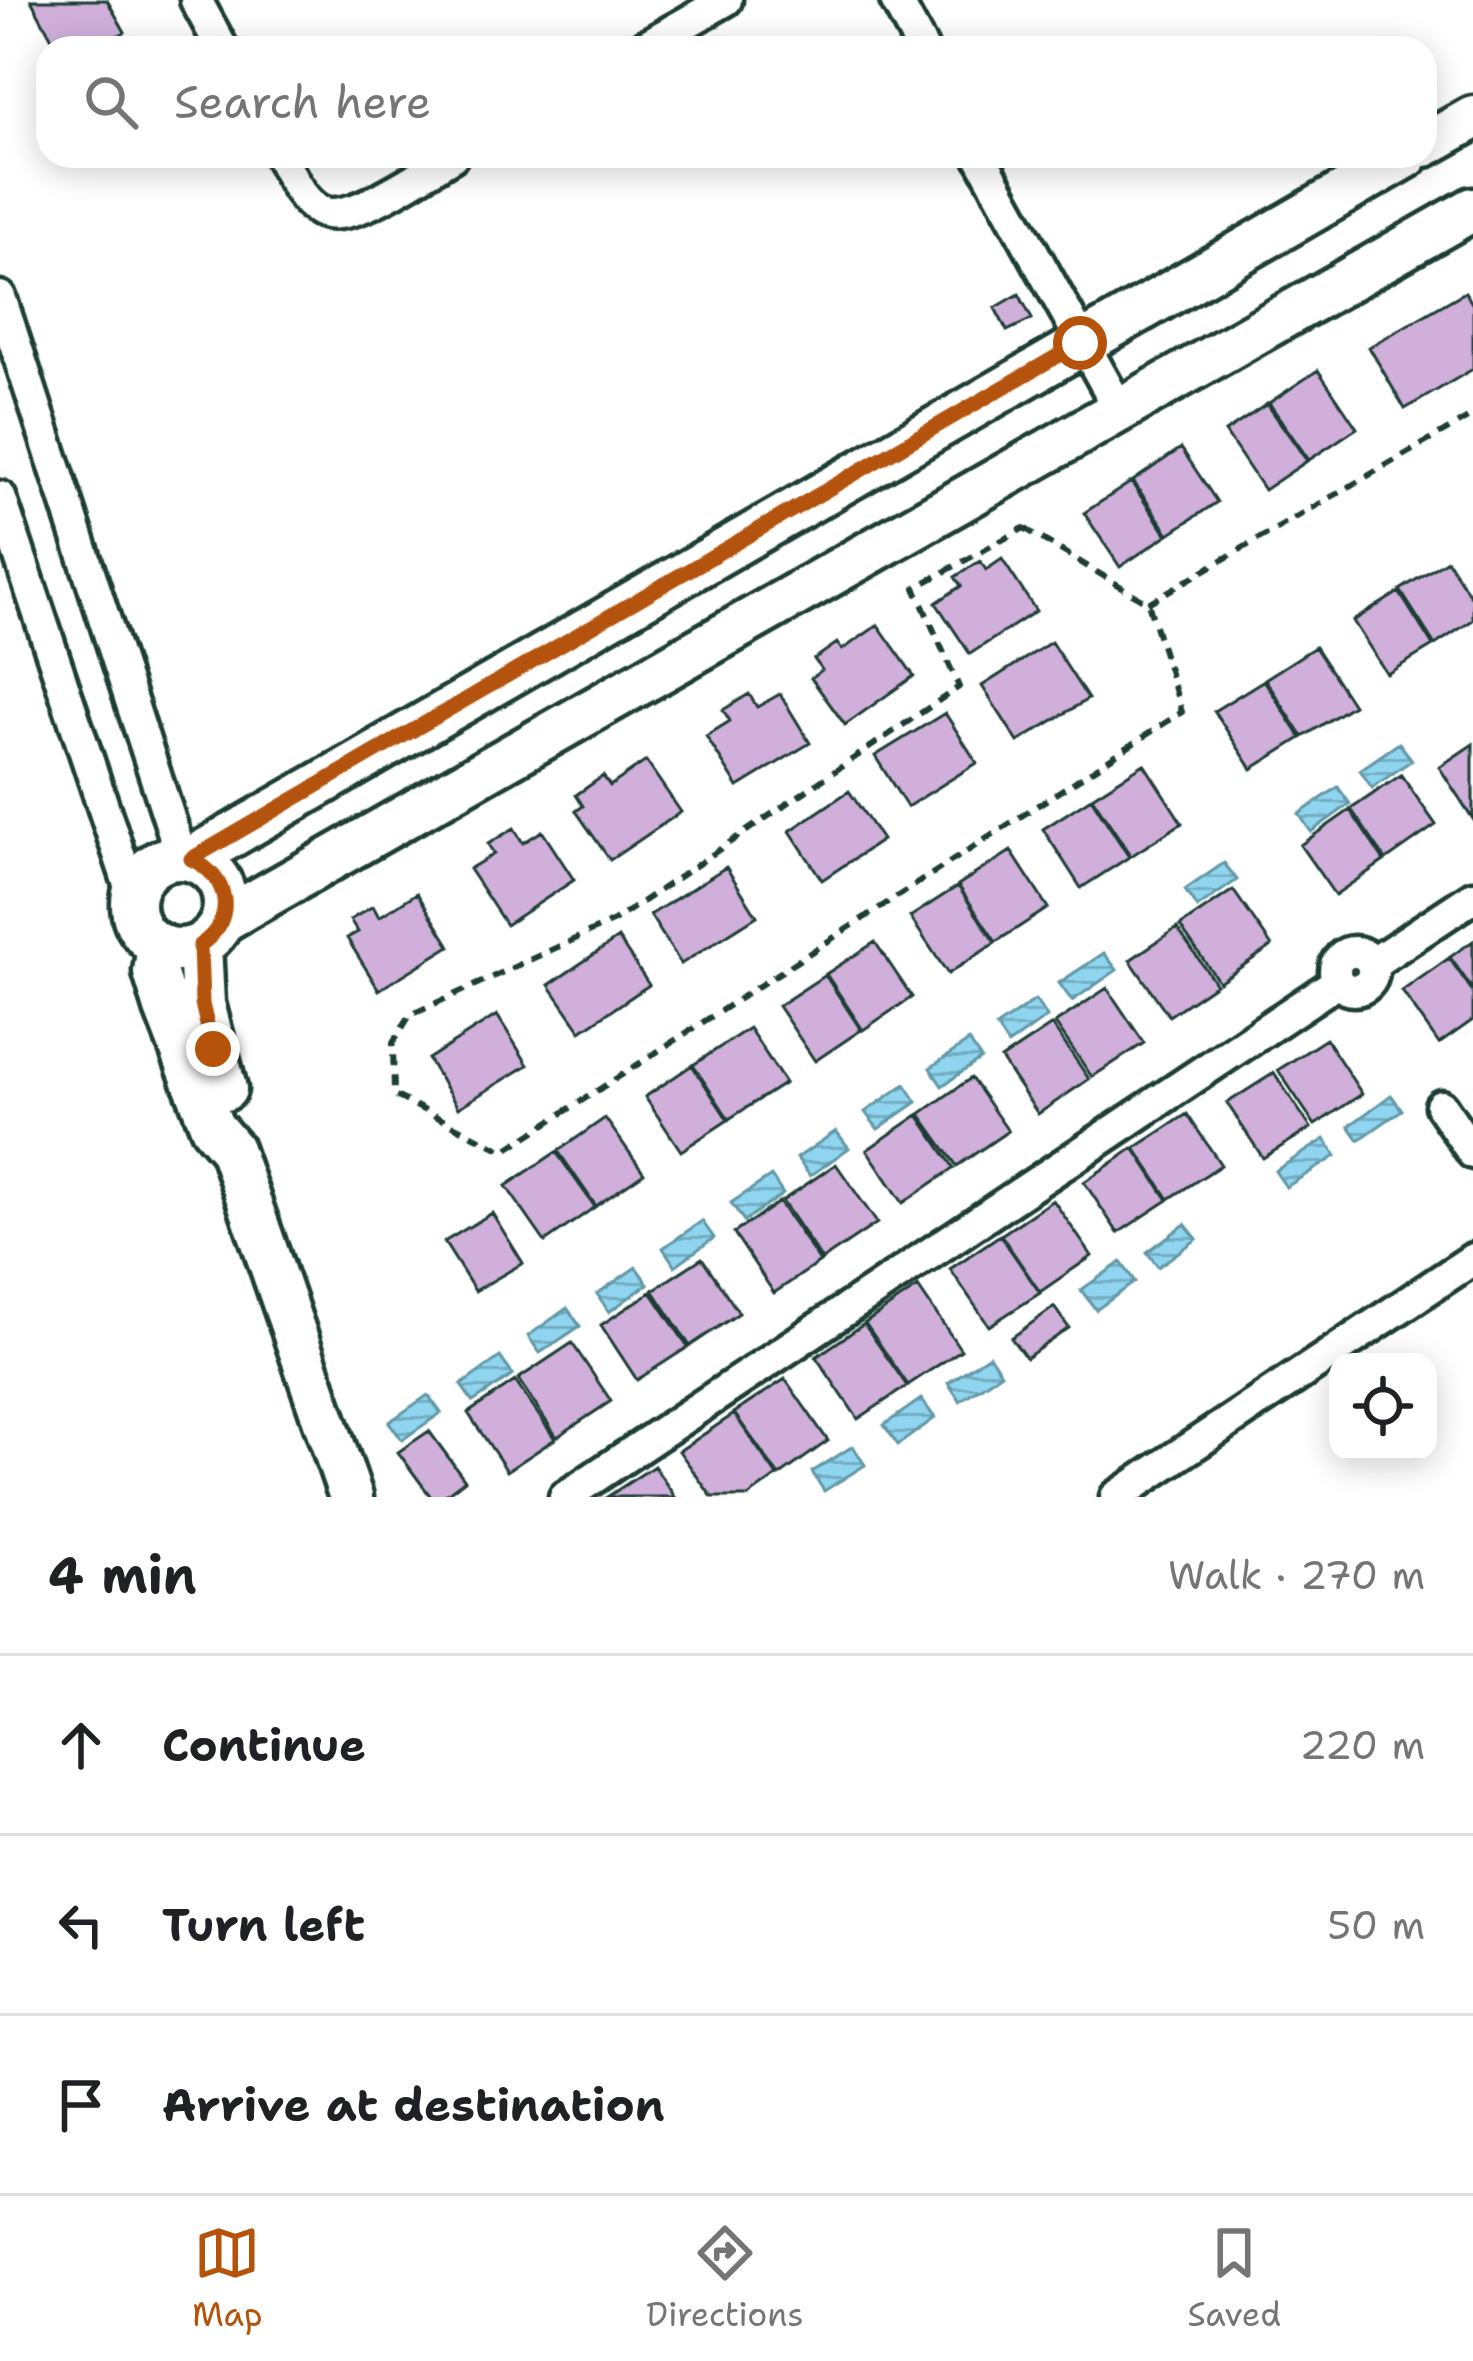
<!DOCTYPE html>
<meta charset="utf-8">
<style>
body{margin:0;font-family:"Shantell Sans",sans-serif;background:#f2f2f2;color:#202124}
.controls{position:absolute;right:36px;bottom:36px;display:grid;overflow:hidden;border-radius:24px;box-shadow:0 6px 30px #0003}
.controls button{width:108px;height:108px;display:grid;place-items:center;padding:0;border:0;border-bottom:3px solid #e0e0e0;background:#fff;color:#202124;font:60px sans-serif}
.stop{position:absolute;width:36px;height:36px;margin:-27px;border:9px solid #b45309;border-radius:50%;background:#fff}
.stop.end{background:#b45309;border-color:#fff;box-shadow:0 3px 12px #0008}
.list{margin:0;padding:0;list-style:none}
h2{display:flex;justify-content:space-between;align-items:center;height:156px;margin:0;padding:0 48px;font-size:51px}
h2 small{font-size:39px;font-weight:400;color:#757577}
.list li{display:grid;grid-template-columns:78px 1fr auto;gap:36px;align-items:center;box-sizing:border-box;height:180px;padding:0 48px;border-top:3px solid #e0e0e0}
.list b{display:block;font-size:45px;white-space:nowrap}
.list em{font-size:39px;font-style:normal;color:#757577}
.icon{flex:none;width:66px;height:66px;fill:none;stroke:currentColor;stroke-width:2;stroke-linecap:round;stroke-linejoin:round}
.map{position:relative;flex:none;width:1473px;height:1497px;overflow:hidden}
.search{position:absolute;background:#fff;box-shadow:0 6px 30px #0003;left:36px;right:36px;top:36px;height:132px;display:flex;align-items:center;gap:30px;box-sizing:border-box;padding:0 42px;border-radius:36px;color:#757577;font-size:45px}
.sheet{height:696px;background:#fff}
nav{display:flex;justify-content:space-around;align-items:center;box-sizing:border-box;height:168px;border-top:3px solid #e0e0e0;background:#fff;font-size:33px;color:#757577}
nav a{display:grid;justify-items:center;gap:6px}
nav .on{color:#b45309}
.map>svg:first-child{display:block}
.water{fill:url(#water-rules);stroke:#6298a5;stroke-width:3}
.building{fill:#d0b0db;stroke:#1f3d34;stroke-width:3}
.lines{fill:none;stroke-linecap:round;stroke-linejoin:round}
.street-casing{stroke:#1f3d34;stroke-width:39}
.secondary-casing{stroke:#1f3d34;stroke-width:51}
.path{stroke:#1f3d34;stroke-width:6;stroke-dasharray:12 9;stroke-linecap:butt}
.street{stroke:#fff;stroke-width:30}
.secondary{stroke:#fff;stroke-width:42}
.route{stroke:#b45309;stroke-width:15}
</style>
<div class="map">
<svg width="1473" height="1497" viewBox="0 0 1473 1497">
<defs>
<pattern id="water-rules" width="6" height="5" patternUnits="userSpaceOnUse" patternTransform="scale(3)"><rect width="6" height="5" fill="#8fd5f0"/><path d="M0 2.5h6" fill="none" stroke="#74aec3"/></pattern>
</defs>
<rect width="100%" height="100%" fill="#fff"/>
<filter id="ink" filterUnits="userSpaceOnUse"><feTurbulence type="fractalNoise" baseFrequency=".00833" numOctaves="2"/><feDisplacementMap in="SourceGraphic" scale="24" xChannelSelector="R" yChannelSelector="G"/><feConvolveMatrix kernelMatrix="1 2 1 2 8 2 1 2 1" color-interpolation-filters="sRGB"/></filter>
<g filter="url(#ink)">
<path class="water" d="M1399,743L1412,760L1372,788L1360,770Z
M1338,787L1350,804L1311,832L1299,814Z
M1224,863L1237,880L1197,908L1185,890Z
M1104,953L1117,970L1072,1001L1059,983Z
M1035,1000L1047,1017L1008,1045L996,1027Z
M969,1041L981,1059L942,1086L930,1068Z
M905,1084L917,1102L878,1129L865,1112Z
M1391,1095L1402,1110L1359,1140L1349,1126Z
M836,1131L849,1148L810,1176L797,1158Z
M1325,1139L1336,1156L1286,1187L1275,1171Z
M771,1176L783,1194L744,1221L731,1203Z
M702,1221L714,1238L675,1266L663,1248Z
M1185,1224L1197,1239L1158,1267L1147,1252Z
M1121,1262L1135,1282L1096,1310L1081,1290Z
M636,1267L648,1284L609,1312L597,1294Z
M567,1308L580,1326L540,1353L528,1336Z
M989,1355L1001,1373L960,1401L948,1383Z
M500,1357L513,1375L473,1402L461,1385Z
M428,1395L441,1413L402,1440L389,1422Z
M921,1399L935,1418L898,1445L884,1425Z
M853,1446L865,1465L824,1491L812,1472Z"/>
<path class="building" d="M31,0H107L125,32L94,48H57Z
M1465,292L1473,305V369L1405,409L1369,347Z
M1019,294L1032,319L1007,331L995,308Z
M1318,370L1357,428L1309,460L1269,403Z
M1267,404L1307,461L1264,490L1225,432Z
M1181,448L1217,502L1169,534L1133,481Z
M1131,482L1167,535L1120,567L1084,513Z
M1002,559L1036,611L970,654L936,603L961,586L955,577L980,561L986,570Z
M1447,560L1473,600V620L1435,645L1400,590Z
M1399,592L1433,646L1387,674L1353,621Z
M878,625L914,676L845,725L811,678L822,670L814,659L837,643L842,650Z
M1051,642L1088,699L1018,742L982,686Z
M1315,647L1353,705L1303,737L1265,679Z
M1264,680L1301,738L1252,769L1214,711Z
M749,694L757,707L780,694L810,743L738,787L706,736L730,721L723,710Z
M945,713L977,763L907,807L875,756Z
M1473,744V819L1439,767Z
M646,761L681,812L610,860L576,811L583,806L576,795L603,776L610,786Z
M1144,764L1182,823L1131,856L1092,797Z
M1401,775L1436,825L1386,860L1351,809Z
M849,791L882,840L822,880L790,831Z
M1091,798L1129,857L1081,888L1043,829Z
M1350,810L1384,861L1335,895L1300,845Z
M514,828L523,843L542,831L574,880L506,925L469,869L494,854L488,844Z
M1011,851L1048,908L996,942L958,885Z
M726,867L757,916L681,964L650,915Z
M958,886L995,943L948,974L910,917Z
M1233,890L1272,946L1219,982L1180,926Z
M417,893L450,946L379,990L347,938L358,932L350,920L373,906L379,917Z
M1177,928L1216,984L1169,1016L1130,960Z
M618,938L649,985L581,1031L549,985Z
M1473,941V990L1450,957Z
M875,942L912,997L863,1030L826,974Z
M1449,958L1473,992V1020L1439,1044L1402,991Z
M825,975L861,1030L815,1061L778,1006Z
M1107,988L1144,1043L1092,1077L1055,1023Z
M497,1015L528,1065L458,1108L428,1059Z
M1052,1025L1089,1079L1038,1114L1001,1059Z
M749,1028L785,1083L729,1119L693,1065Z
M1326,1039L1362,1094L1315,1125L1278,1070Z
M692,1065L728,1120L681,1151L645,1097Z
M1274,1073L1311,1128L1263,1158L1227,1103Z
M971,1078L1008,1131L957,1166L920,1114Z
M1187,1114L1221,1165L1169,1199L1135,1148Z
M918,1115L954,1168L903,1203L867,1150Z
M605,1118L644,1173L596,1206L558,1151Z
M1134,1148L1168,1200L1118,1233L1084,1182Z
M556,1152L595,1207L545,1242L506,1186Z
M836,1164L877,1223L822,1260L782,1201Z
M1053,1200L1092,1256L1040,1292L1001,1235Z
M779,1202L820,1262L774,1293L734,1233Z
M492,1213L523,1263L475,1291L444,1242Z
M1000,1235L1040,1293L989,1326L950,1269Z
M702,1258L739,1313L690,1346L653,1290Z
M918,1287L961,1350L908,1385L865,1323Z
M651,1292L688,1347L637,1380L601,1325Z
M1054,1307L1069,1328L1026,1358L1011,1338Z
M864,1324L907,1386L858,1419L816,1357Z
M572,1343L611,1401L557,1437L518,1379Z
M785,1379L828,1441L779,1476L734,1413Z
M515,1381L555,1439L507,1471L468,1413Z
M734,1414L777,1476L748,1497H712L679,1451Z
M429,1431L465,1480L443,1497H431L398,1452Z
M654,1466L675,1497H607Z"/>
<g class="lines">
<defs>
<path id="street" d="M196,0L222,48
M896,0L922,48
M642,48L726,0
M280,156C290,174 301,201 320,211C350,226 424,172 452,156
M980,156L1121,412
M0,297L182,858
M0,497L133,896
M1335 971a19 19 0 1 1 38 0a19 19 0 1 1-38 0Z
M1372,964L1473,897
M1441,1106L1473,1153
M565,1497L1337,982
M1116,1497L1473,1259"/>
<path id="secondary" d="M1425,145L1473,118
M133 904a46 46 0 1 1 92 0a46 46 0 1 1-92 0Z
M191,859L1407,156
M222,921L1473,209
M159,945L155,972L166,1008L212,1127L231,1149L351,1497
M200,945L203,1004L225,1089"/>
</defs>
<use href="#street" class="street-casing"/>
<use href="#secondary" class="secondary-casing"/>
<path class="path" d="M1024,528L1148,603L1182,712L504,1151L394,1095L393,1043L410,1015L614,921L959,687L915,588Z
M1148,603L1473,415"/>
<use href="#street" class="street"/>
<use href="#secondary" class="secondary"/>
</g>
</g>
<g class="lines" filter="url(#ink)">
<path class="route" d="M213,1049L202,1004L200,945C237,920 230,877 191,859L1080,343"/>
</g>
</svg>
<div class="controls">
<button><svg class="icon" aria-label="locate" viewBox="0 0 24 24"><circle cx="12" cy="12" r="6"/><path d="M12 2v4M12 18v4M2 12h4M18 12h4"/></svg></button>
</div>
<div class="stop" style="left:1080px;top:343px"></div>
<div class="stop end" style="left:213px;top:1049px"></div>
<div class="search"><svg class="icon" aria-label="search" viewBox="0 0 24 24"><circle cx="10" cy="10" r="6"/><path d="M15 15l6 6"/></svg>Search here</div>
</div>
<section class="sheet">
<h2>4 min<small>Walk · 270 m</small></h2>
<ul class="list">
<li><svg class="icon" aria-label="ahead" viewBox="0 0 24 24"><path d="M12 20V5M6 11l6-6 6 6"/></svg><div><b>Continue</b></div><em>220 m</em></li>
<li><svg class="icon" aria-label="left" viewBox="0 0 24 24"><path d="M17 20v-9H6M10 6l-5 5 5 5"/></svg><div><b>Turn left</b></div><em>50 m</em></li>
<li><svg class="icon" aria-label="arrive" viewBox="0 0 24 24"><path d="M6 21V4h12l-3 4 3 4H6"/></svg><div><b>Arrive at destination</b></div></li>
</ul>
</section>
<nav>
<a class="on"><svg class="icon" aria-label="map" viewBox="0 0 24 24"><path d="M3 6l6-2 6 2 6-2v14l-6 2-6-2-6 2zM9 4v14M15 6v14"/></svg>Map</a>
<a><svg class="icon" aria-label="directions" viewBox="0 0 24 24"><path d="M12 3l9 9-9 9-9-9zM9 14v-3h6M13 9l2 2-2 2"/></svg>Directions</a>
<a><svg class="icon" aria-label="saved" viewBox="0 0 24 24"><path d="M7 4h10v16l-5-4-5 4z"/></svg>Saved</a>
</nav>
